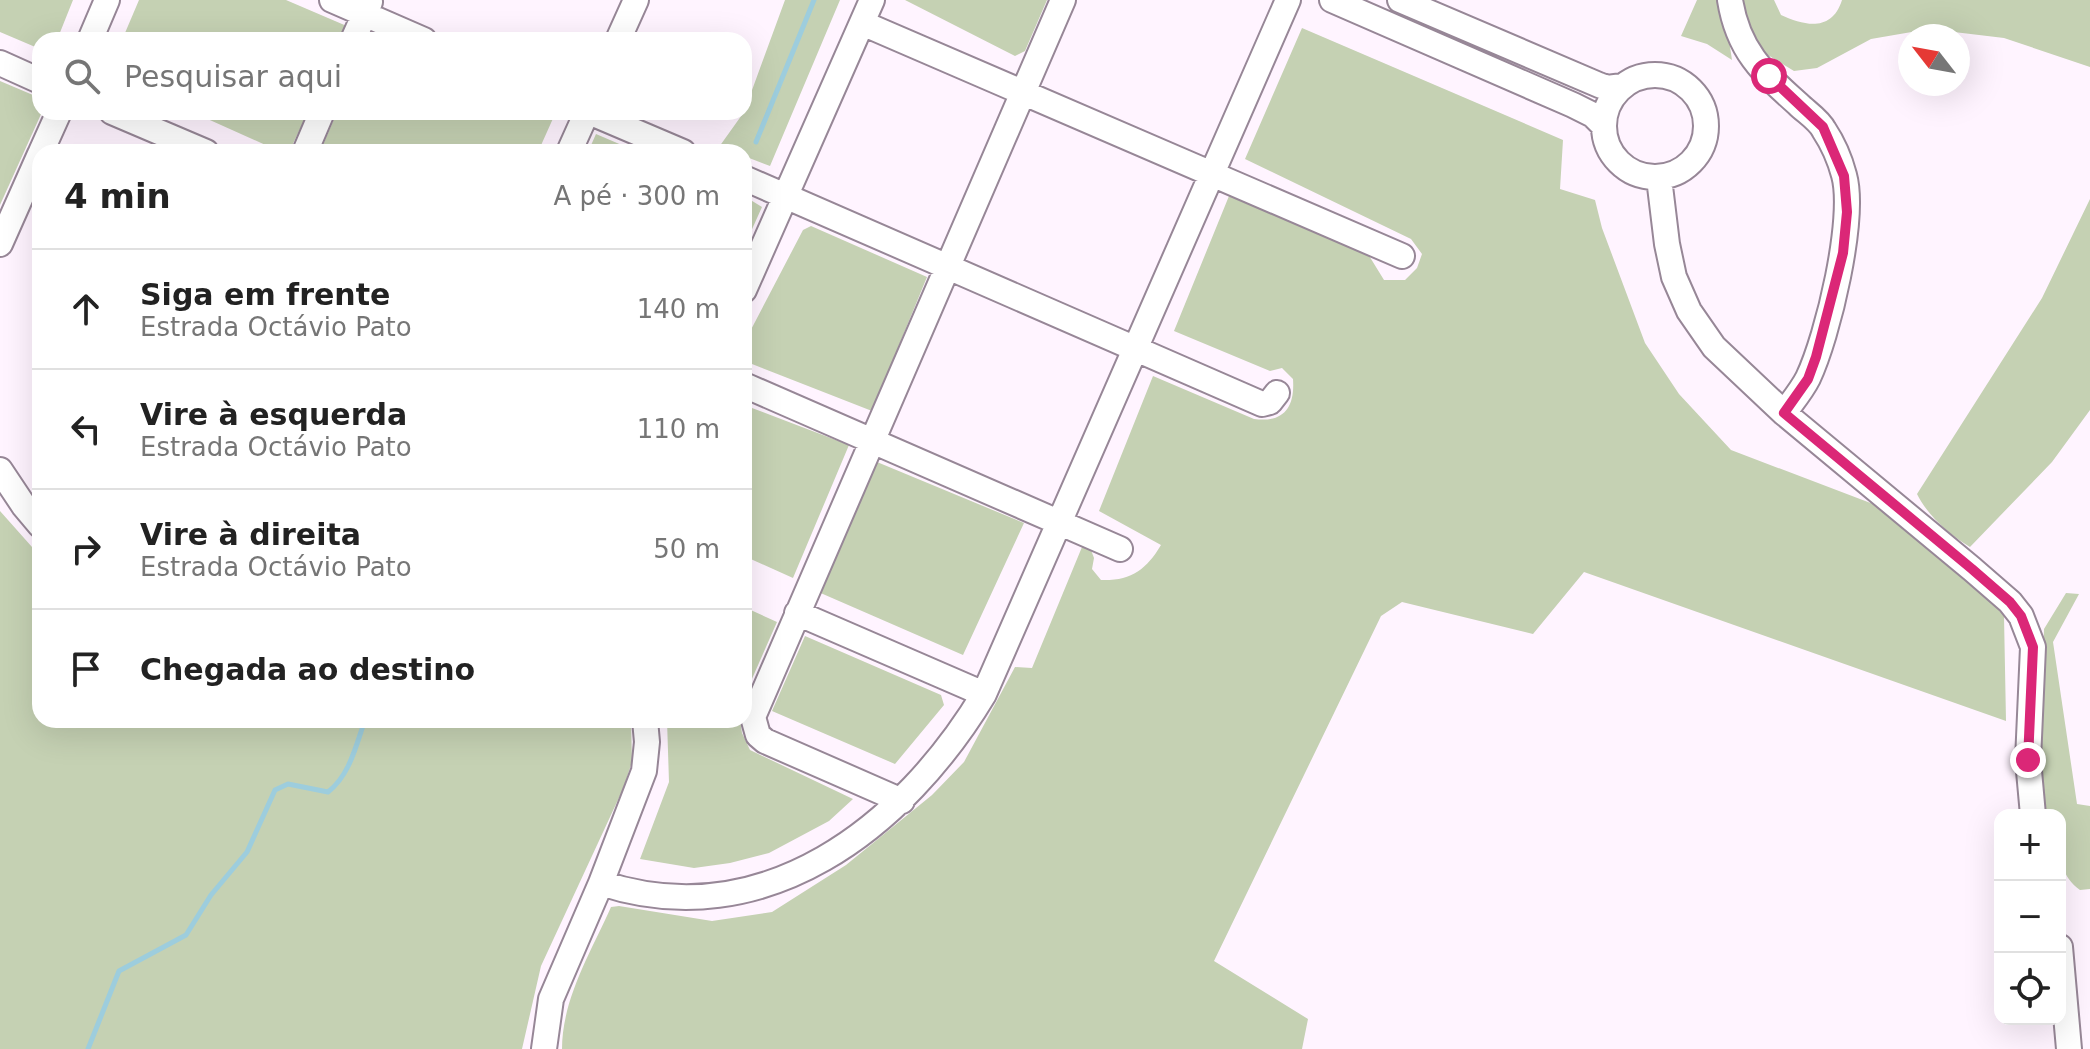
<!DOCTYPE html>
<html lang="pt">
<meta charset="utf-8">
<style>
body{margin:0;font-family:"DejaVu Sans",sans-serif;background:#f6f6f6;color:#222}
.controls{position:absolute;right:24px;bottom:24px;display:grid;overflow:hidden;border-radius:16px;box-shadow:0 8px 32px #0002}
.controls button{width:72px;height:72px;display:grid;place-items:center;padding:0;border:0;border-bottom:2px solid #e0e0e0;background:#fff;color:#222;font:40px sans-serif}
.compass{position:absolute;left:1898px;top:24px;width:72px;height:72px;border-radius:50%;background:#fff;box-shadow:0 8px 32px #0002;rotate:301deg}
.stop{position:absolute;width:24px;height:24px;margin:-18px;border:6px solid #db2777;border-radius:50%;background:#fff}
.stop.end{background:#db2777;border-color:#fff;box-shadow:0 2px 8px #0008}
.list{margin:0;padding:0;list-style:none}
h2{display:flex;justify-content:space-between;align-items:center;height:104px;margin:0;padding:0 32px;font-size:34px}
h2 small{font-size:26px;font-weight:400;color:#767676}
.list li{display:grid;grid-template-columns:52px 1fr auto;gap:24px;align-items:center;box-sizing:border-box;height:120px;padding:0 32px;border-top:2px solid #e0e0e0}
.list b{display:block;font-size:30px;white-space:nowrap}
.list p{margin:0;font-size:26px;white-space:nowrap;color:#767676}
.list em{font-size:26px;font-style:normal;color:#767676}
.icon{flex:none;width:44px;height:44px;fill:none;stroke:currentColor;stroke-width:2;stroke-linecap:round;stroke-linejoin:round}
.map{position:relative;flex:none;width:2090px;height:1049px;overflow:hidden}
.search{position:absolute;background:#fff;box-shadow:0 8px 32px #0002;left:32px;top:32px;width:720px;height:88px;display:flex;align-items:center;gap:20px;box-sizing:border-box;padding:0 28px;border-radius:24px;color:#767676;font-size:30px}
.panel{position:absolute;background:#fff;box-shadow:0 8px 32px #0002;left:32px;top:144px;width:720px;height:584px;border-radius:24px}
.map>svg:first-child{display:block}
.green{fill:#c5d1b3}
.lines{fill:none;stroke-linecap:round;stroke-linejoin:round}
.stream{stroke:#9dcddd;stroke-width:5}
.minor-casing{stroke:#978797;stroke-width:28}
.minor{stroke:#fff;stroke-width:24}
.route{stroke:#db2777;stroke-width:10}
</style>
<div class="map">
<svg width="2090" height="1049" viewBox="0 0 2090 1049">
<rect width="100%" height="100%" fill="#fff4ff"/>
<path class="green" d="M0,0H73L57,40H40V49L0,32Z
M139,0H286L349,27L343,40H122Z
M785,0H840L770,166L744,156V152H733L719,147L744,112Z
M905,0H1047L1025,51L1015,56Z
M1697,0H1723L1732,60L1707,44L1681,36Z
M1738,0H1774L1781,15C1805,26 1832,32 1842,0H2090V67L2004,38L1929,29L1871,39L1817,68L1794,71L1763,52L1754,41Z
M1302,28L1563,140L1560,189L1595,200L1602,228L1645,343L1679,394L1731,450L1902,515L1993,601L2004,616L2006,721L1584,572L1533,634L1402,602L1381,616L1214,961L1308,1019L1302,1049H562C562,999 591,952 611,907L619,906L712,921L772,912L846,865L932,795L964,762L1015,667L1032,668L1082,547L1091,550L1094,558L1092,569L1101,580C1131,581 1146,570 1161,545L1099,511L1153,376L1254,419C1284,423 1295,407 1293,379L1282,368L1270,371L1174,331L1229,196L1368,254L1384,280H1405L1417,268L1422,254L1411,239L1245,159Z
M0,81L40,98L42,112L0,205Z
M192,112H308L289,152H281Z
M337,112H550L555,114L538,152H320Z
M596,134L638,152H588Z
M744,196L762,207L744,247Z
M2090,199V410L2052,462L1970,547C1950,535 1927,515 1917,494L2042,298Z
M811,226L927,277L872,411L752,364L744,350V343L803,230Z
M744,405L849,445L793,578L744,556Z
M877,462L1024,523L963,655L816,591Z
M0,511L40,556V720H631L632,762L623,789L541,966L522,1049H0Z
M2066,593L2079,594L2053,642L2077,804L2090,806V889L2080,890C2054,871 2060,843 2060,815H2046L2039,771L2044,629Z
M744,607L777,622L744,697Z
M805,636L941,695L944,705L895,764L772,711Z
M667,720H740L742,733L750,750L853,799L829,821L769,853L730,863L694,868L640,859L669,782Z"/>
<g class="lines">
<path class="stream" d="M756,142L814,0
M88,1049L119,971L186,935L211,895L247,852L275,790L288,784L328,792C350,775 356,745 365,720"/>
<defs>
<path id="minor" d="M332,0L424,40
M1332,0L1573,105L1593,115L1604,126
M1400,0L1599,85L1607,88L1623,86
M1730,0C1738,50 1762,72 1798,104C1806,112 1819,120 1824,130C1832,142 1840,160 1844,175C1856,218 1828,336 1808,378C1802,390 1792,402 1784,413
M862,23L1402,256
M90,40L107,0
M353,40L370,2
M618,40L636,0
M0,63L40,81
M1604 126a51 51 0 1 1 102 0a51 51 0 1 1-102 0Z
M112,112L206,152
M589,112L683,152
M41,152L59,112
M305,152L322,112
M569,152L587,112
M744,178L1262,404L1270,402L1277,393
M1659,178L1667,244L1674,277L1689,311L1714,347L1784,413L1972,569L2010,602L2021,616L2033,647L2028,760L2033,815
M0,244L40,154
M744,290L872,0
M744,385L1120,549
M0,470L24,506L40,525
M797,613L984,694
M902,801L765,741L758,735L753,717L1063,0
M601,883C764,937 904,827 984,694L1288,0
M2060,947L2069,1049
M544,1049L551,999L601,883L644,771L647,742L645,720"/>
</defs>
<use href="#minor" class="minor-casing"/>
<use href="#minor" class="minor"/>
</g>
<g class="lines">
<path class="route" d="M1769,76L1823,127L1844,176L1847,212L1843,253L1816,357L1808,379L1784,413L1972,569L2010,602L2021,616L2033,647L2028,760"/>
</g>
</svg>
<div class="controls">
<button>+</button>
<button>−</button>
<button><svg class="icon" aria-label="locate" viewBox="0 0 24 24"><circle cx="12" cy="12" r="6"/><path d="M12 2v4M12 18v4M2 12h4M18 12h4"/></svg></button>
</div>
<svg class="compass" viewBox="-18 -18 36 36"><path d="M0-13l5 13h-10z" fill="#e53935"/><path d="M0 13l5-13h-10z" fill="#767676"/></svg>
<div class="stop" style="left:1769px;top:76px"></div>
<div class="stop end" style="left:2028px;top:760px"></div>
<div class="search"><svg class="icon" aria-label="search" viewBox="0 0 24 24"><circle cx="10" cy="10" r="6"/><path d="M15 15l6 6"/></svg>Pesquisar aqui</div>
<section class="panel">
<h2>4 min<small>A pé · 300 m</small></h2>
<ul class="list">
<li><svg class="icon" aria-label="ahead" viewBox="0 0 24 24"><path d="M12 20V5M6 11l6-6 6 6"/></svg><div><b>Siga em frente</b><p>Estrada Octávio Pato</p></div><em>140 m</em></li>
<li><svg class="icon" aria-label="left" viewBox="0 0 24 24"><path d="M17 20v-9H6M10 6l-5 5 5 5"/></svg><div><b>Vire à esquerda</b><p>Estrada Octávio Pato</p></div><em>110 m</em></li>
<li><svg class="icon" aria-label="right" viewBox="0 0 24 24"><path d="M7 20v-9h11M14 6l5 5-5 5"/></svg><div><b>Vire à direita</b><p>Estrada Octávio Pato</p></div><em>50 m</em></li>
<li><svg class="icon" aria-label="arrive" viewBox="0 0 24 24"><path d="M6 21V4h12l-3 4 3 4H6"/></svg><div><b>Chegada ao destino</b></div></li>
</ul>
</section>
</div>
